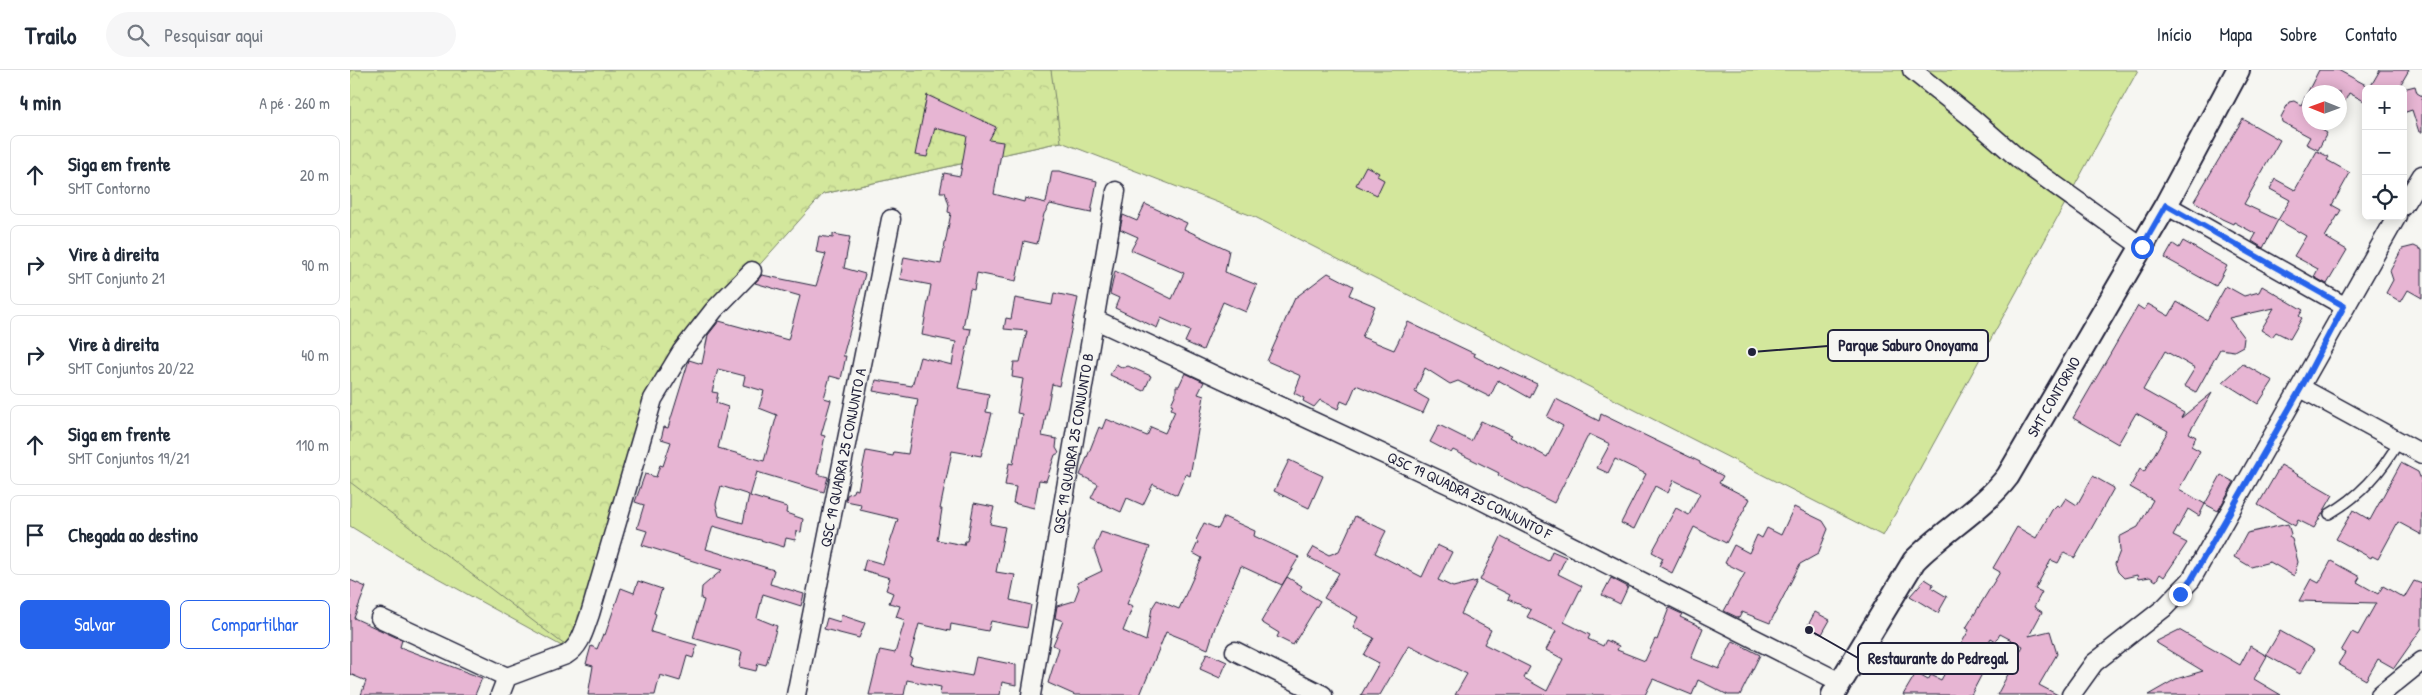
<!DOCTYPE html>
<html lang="pt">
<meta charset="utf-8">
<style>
body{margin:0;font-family:"Patrick Hand",sans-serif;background:#f6f6f7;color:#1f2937}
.controls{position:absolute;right:15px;top:15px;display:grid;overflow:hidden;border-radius:8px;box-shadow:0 2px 12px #0003}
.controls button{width:45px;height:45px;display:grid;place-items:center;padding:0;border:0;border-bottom:1px solid #e0e1e3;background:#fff;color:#1f2937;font:25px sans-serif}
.compass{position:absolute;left:1952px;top:15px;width:45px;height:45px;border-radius:50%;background:#fff;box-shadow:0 2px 12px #0003;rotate:271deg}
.stop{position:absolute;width:15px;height:15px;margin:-11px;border:4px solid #2563eb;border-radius:50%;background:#fff}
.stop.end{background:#2563eb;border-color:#fff;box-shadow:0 1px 5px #0008}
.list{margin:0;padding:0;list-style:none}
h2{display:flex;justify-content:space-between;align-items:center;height:65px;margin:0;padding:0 20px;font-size:21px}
h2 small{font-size:16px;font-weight:400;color:#747a83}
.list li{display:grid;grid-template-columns:32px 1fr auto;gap:15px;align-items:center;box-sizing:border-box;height:80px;margin:0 10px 10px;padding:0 10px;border:1px solid #e0e1e3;border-radius:8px}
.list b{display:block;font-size:19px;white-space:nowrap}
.list p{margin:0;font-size:16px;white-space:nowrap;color:#747a83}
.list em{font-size:16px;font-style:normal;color:#747a83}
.actions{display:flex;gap:10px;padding:15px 20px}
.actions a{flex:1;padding:11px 0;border:1px solid #2563eb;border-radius:8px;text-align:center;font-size:18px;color:#2563eb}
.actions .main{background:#2563eb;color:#fff}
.icon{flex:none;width:28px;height:28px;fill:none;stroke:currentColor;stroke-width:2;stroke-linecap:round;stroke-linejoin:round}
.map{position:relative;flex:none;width:2072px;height:625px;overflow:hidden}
header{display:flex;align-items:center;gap:30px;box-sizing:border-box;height:70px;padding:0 25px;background:#fff;border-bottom:1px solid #e0e1e3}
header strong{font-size:24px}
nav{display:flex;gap:28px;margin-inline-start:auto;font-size:18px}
.search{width:350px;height:45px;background:#f6f6f7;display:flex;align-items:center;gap:12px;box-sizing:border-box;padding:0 18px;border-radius:28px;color:#747a83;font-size:19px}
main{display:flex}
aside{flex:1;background:#fff}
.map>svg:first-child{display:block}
.green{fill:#d3e79c;stroke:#7a846c}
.forest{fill:url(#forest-crowns);stroke:#7a846c}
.building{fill:#e7b5d3;stroke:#22223b;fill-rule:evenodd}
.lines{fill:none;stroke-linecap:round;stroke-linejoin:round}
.service-casing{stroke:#22223b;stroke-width:12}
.minor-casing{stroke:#22223b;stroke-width:21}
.tertiary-casing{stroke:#22223b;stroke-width:26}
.service{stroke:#f6f6f2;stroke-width:9}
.minor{stroke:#f6f6f2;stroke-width:18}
.tertiary{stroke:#f6f6f2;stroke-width:22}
.route{stroke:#2563eb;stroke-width:6}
.labels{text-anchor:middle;stroke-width:4.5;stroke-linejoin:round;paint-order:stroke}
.street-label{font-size:15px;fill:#22223b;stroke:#f6f6f2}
.leader{fill:none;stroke:#22223b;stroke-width:2}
.callout-dot{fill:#22223b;stroke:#f6f6f2;stroke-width:2}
.callout{fill:#f6f6f2;stroke:#22223b;stroke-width:2}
.callout-label{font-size:16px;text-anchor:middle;font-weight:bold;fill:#22223b}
</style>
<header>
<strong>Trailo</strong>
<div class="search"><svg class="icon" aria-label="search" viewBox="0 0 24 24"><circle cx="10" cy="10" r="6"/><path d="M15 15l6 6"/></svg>Pesquisar aqui</div>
<nav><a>Início</a><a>Mapa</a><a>Sobre</a><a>Contato</a></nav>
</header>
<main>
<aside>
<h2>4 min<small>A pé · 260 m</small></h2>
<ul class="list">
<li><svg class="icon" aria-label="ahead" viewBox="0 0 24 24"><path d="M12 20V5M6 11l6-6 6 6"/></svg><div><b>Siga em frente</b><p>SMT Contorno</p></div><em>20 m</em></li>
<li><svg class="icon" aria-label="right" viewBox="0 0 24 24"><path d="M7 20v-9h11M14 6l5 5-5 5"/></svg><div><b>Vire à direita</b><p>SMT Conjunto 21</p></div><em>90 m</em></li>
<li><svg class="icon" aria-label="right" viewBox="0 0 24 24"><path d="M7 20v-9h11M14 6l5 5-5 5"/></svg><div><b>Vire à direita</b><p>SMT Conjuntos 20/22</p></div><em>40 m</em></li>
<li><svg class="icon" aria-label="ahead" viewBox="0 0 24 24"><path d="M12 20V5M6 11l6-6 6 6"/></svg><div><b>Siga em frente</b><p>SMT Conjuntos 19/21</p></div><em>110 m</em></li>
<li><svg class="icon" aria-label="arrive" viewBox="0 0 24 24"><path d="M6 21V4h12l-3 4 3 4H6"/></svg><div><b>Chegada ao destino</b></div></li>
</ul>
<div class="actions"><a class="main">Salvar</a><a>Compartilhar</a></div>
</aside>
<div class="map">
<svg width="2072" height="625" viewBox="0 0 2072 625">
<defs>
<pattern id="forest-crowns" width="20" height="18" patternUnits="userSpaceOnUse" patternTransform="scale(1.25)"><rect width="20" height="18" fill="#d3e79c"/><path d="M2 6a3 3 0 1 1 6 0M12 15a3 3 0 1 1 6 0" fill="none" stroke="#b5c687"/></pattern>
</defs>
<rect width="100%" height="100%" fill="#f6f6f2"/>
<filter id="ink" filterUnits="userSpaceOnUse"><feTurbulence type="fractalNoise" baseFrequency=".02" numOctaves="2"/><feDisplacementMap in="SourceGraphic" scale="10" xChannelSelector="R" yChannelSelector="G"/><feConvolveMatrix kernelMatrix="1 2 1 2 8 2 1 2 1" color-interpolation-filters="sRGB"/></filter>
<g filter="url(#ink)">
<path class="green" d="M0,0H1788L1533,466L905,147L711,72L473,124L343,246L300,317L228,585L55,490L0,456Z"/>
<path class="forest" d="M0,0H701L711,72L473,124L300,317L228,585L0,412Z"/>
<path class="building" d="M1969,0H1988L2016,15V32L1999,23L1990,41V22H1960V52L1966,54L1965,56L1977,63L1968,80L1956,74L1960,67L1932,52L1931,47L1939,32L1944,31L1951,35Z
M2030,0H2059L2048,19H2019Z
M2065,16L2067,23L2072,26V62H2069L2062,40L2053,43V19Z
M577,25L646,57L639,70L653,72L644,124L674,132L675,128L696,133L702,101H709L747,111L741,143L700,134L694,144L687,174L674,171L666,211L627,203L624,220L620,219L613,258L621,259L608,318L639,324L636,342L642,343L631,386L602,381L590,439H592L587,470L614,475L615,471H617L624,433L644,437L640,454L655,457L646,502L665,505L660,530L681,535L677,558L641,551L638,561L601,554L600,561L569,554L560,587L562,588L560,594L622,606L626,587L666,595V615L652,612L650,625H590L591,617L557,610L554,625H519L530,580L545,583L555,550L546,547L550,536L539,533L543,523L536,520L540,508L513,500L516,489L533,494L548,449L510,440L511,434L496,431L497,425L503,422L504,419L508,420L516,381L543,386L544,382L558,384L568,329L523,321L526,310L562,316L570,287L602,295L606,272L572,265L581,215L550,209L554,187L591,194L601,143L598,142L599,135L595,122H590L594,103L610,106L617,66L585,58L577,87L565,85Z
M1893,49L1930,70L1894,134L1928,150L1913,178L1902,171L1906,164L1884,152L1883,154L1872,149L1844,131Z
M1967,81L1979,87L1977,90L2000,103L1982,135L1991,140L1975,167L1997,180L1977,214L1964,207L1968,199L1944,186L1956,166L1928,150L1940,130L1920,119L1925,109L1945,120Z
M1016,96L1029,103L1027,106L1034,110L1027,125L1006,115Z
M795,134L837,153L834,159L879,180L875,202L907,215L896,242L873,232L853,280L835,272L840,261L811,248L807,258L765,238L769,228L760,224L765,201L822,229L834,203L781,180L788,167L770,159L773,145L787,151Z
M483,164L500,167L494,198L515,204L493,286H496L491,309L480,306L474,328L481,330L471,365L475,366L467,404L478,407L474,422L407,402L400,426L437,437L436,443L453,449L451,462L447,461L445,470L436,468L434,477L363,456L356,479L424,500L420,514L454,524L451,536L413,524L407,548L427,556L416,595L408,593L406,601L389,597L392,582L343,568L354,530L351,529L352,517L372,500L292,475L297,461L287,458L294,435L285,432L295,404L306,407L310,395L313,396L321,372L311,369L314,357L318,358L339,290L352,294L358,265L369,251L438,270L450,226L405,213L412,205L466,216L476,184L466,182L469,166L483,168ZM368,299L395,306L393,315L414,321L409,338L427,345L414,391L368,378L378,337L366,333L368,323L362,322ZM371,416L399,425L393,453L369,446L366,434Z
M1833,171L1877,196L1866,216L1815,188L1823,174L1829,178Z
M2064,176L2072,180V228L2058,220L2051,232L2036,223L2043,210L2040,201L2052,179Z
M978,203L1003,216L999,225L1025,236L1012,267L1044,280L1058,252L1125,284L1124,286L1149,299L1150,297L1187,314L1180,328L1148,310L1140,327L1108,311L1100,314L1075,298L1065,322L1079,330L1073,343L1006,315L998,334L991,331L988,339L970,330L964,337L953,331L954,328L944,323L951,306L917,291L945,228Z
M1876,216L1894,226L1909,222L1912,216L1953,240L1949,246L1952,248L1940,269L1926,262L1922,267L1911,260L1924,238L1879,248L1894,268L1893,276L1884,281L1870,279L1846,322L1834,316L1845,298L1815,281L1793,320L1834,343L1831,348L1862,323L1839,363L1846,367L1841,376L1850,381L1829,419L1855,434L1849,446L1838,439L1823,466L1837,473L1814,507L1810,504L1806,511L1800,507L1788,509L1787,505L1774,508L1768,502L1765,494L1770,481L1769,467L1788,457L1803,430L1780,417L1790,399L1794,402L1818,361L1786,343L1768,374L1723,348L1788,236L1794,240L1798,234L1819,246L1827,232L1857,250Z
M704,223L728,228L709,316L702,314L692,366L707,369L706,378L709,383L705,385L696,411L689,410L684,438L663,433L666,417L655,415L659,393L663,394L672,344L667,343L673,309L662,307L664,292H670L677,261L654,259L656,248L661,249L665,228L702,235Z
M766,294L773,298L778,296L801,306L794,321L760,305Z
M1893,294L1923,311L1908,334L1873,312Z
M835,303L854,312L848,324L854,326L840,406L836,404L827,425L803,414L793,435L777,428L771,442L741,428L748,414L730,405L749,357L752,359L756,349L797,366L801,357L815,363L825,341L821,339L823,335L821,334L826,323V316H829Z
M1206,329L1249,351L1251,344L1350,392V394L1373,406L1369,413L1400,429L1376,473L1344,457L1322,503L1309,496L1313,488L1302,482L1326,438L1339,445L1350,423L1324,410L1318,423L1305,416L1284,459L1271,453L1296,404L1265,389L1258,403L1247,398L1260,374L1239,364L1204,433L1148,405L1149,403L1103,380L1101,383L1080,372L1089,355L1121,371L1131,351L1162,365L1160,367L1197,387L1213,356L1197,347Z
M939,390L973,406L959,438L924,421Z
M2051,393L2068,402L2072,412V465L2048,452L2028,489L2022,486L2021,488L1986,469L2003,440L2020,450Z
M1931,395L1983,425L1964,458L1948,450L1945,456L1908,435Z
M1871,405L1884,412L1868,441L1855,434Z
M1743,406L1764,418L1725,488L1714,482L1708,493L1701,490L1685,519L1692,522L1684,537L1692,542L1679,566L1700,561L1707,584L1689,615L1708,625H1647L1673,576L1650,564L1646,571L1641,568L1624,597L1633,602L1621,625H1553L1566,603L1578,610L1581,605L1591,610L1619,560L1616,558L1650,502L1643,498L1667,457L1686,468L1702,440L1707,435L1710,437L1716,428L1727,435Z
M1444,437L1473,451L1478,459L1468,484L1450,494L1420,553L1392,542L1389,548L1374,541L1395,503L1375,493L1384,475L1399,483L1407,465L1412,468L1417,458L1431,465Z
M1005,446L1036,461L1025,483L1072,507L1087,475L1102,482L1088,510L1103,517L1127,511L1111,544L1141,560L1134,574L1180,597L1174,608L1197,621L1213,589L1196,580L1206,561L1177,547L1181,540L1158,529L1160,525L1130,510L1151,467L1198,491L1202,481L1216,487L1208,504L1232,516L1214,552L1240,565L1238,569L1253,576L1256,570L1269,576L1267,580L1295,591L1305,569L1307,570L1319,538L1332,544L1330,547L1353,558L1341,588L1369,599L1383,571L1410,585L1390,625H1378L1348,610L1342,625L1303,609L1295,625H1105L1117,604L1059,575L1030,625H1011L1029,593L1014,585L1024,568L1003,557L1008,547L974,528L989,503L958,487L964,477L979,485L989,481Z
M874,447L905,461L904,466L949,487L932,515L891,496L866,554L858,579L816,562L790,625H725L698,613L709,578L703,575L713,551L705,548L707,536L724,531L729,518L727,513L752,501L744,479L751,462L800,477L777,534L783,536L773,561L796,571L802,538L807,530L829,539L852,488L843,483L848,472L846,470L854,453L868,459Z
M1938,454L1941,464L1939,467L1942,469L1948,492L1944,506L1920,492L1901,497L1884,487L1897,463Z
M1981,491L2010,507L2007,512L2028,524L2033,516L2054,528L2064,511L2072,514V558L2044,598L2028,589L2016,610L1988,594L1995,583L1991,581L2002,562L2008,565L2026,533L1949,531L1961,509L1969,513Z
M937,507L952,516L950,519L970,531L943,575L927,567L929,563L911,552Z
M1261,508L1278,517L1270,534L1252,525Z
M1575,509L1583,514L1582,518L1597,527L1588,543L1560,526Z
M0,510L16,517L4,548L52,570L50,577L132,608L125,625H11L16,611L0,604Z
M288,511L312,519L304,543L306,544L301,562L347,575L343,588L337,586L330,611L310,605L305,625H238L243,596L236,594L241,576L247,579L253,564L255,565L271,518L284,523Z
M1465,542L1480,550L1472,564L1457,557Z
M491,545L515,553L509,568L474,559L477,548L490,552Z
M1829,560L1890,595L1900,576L1917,586L1904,609L1931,625H1798L1826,609L1853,601L1805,572Z
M1930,561L1964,580L1950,604L1916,585Z
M857,583L877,592L870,608L850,599Z"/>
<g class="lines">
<defs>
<path id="service" d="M1979,444C2009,427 2032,402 2049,371"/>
<g id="minor">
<path d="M1562,0L1622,48L1670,90L1792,177"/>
<path d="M1816,135L1994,236"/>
<path d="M2053,136L2072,105"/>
<path id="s1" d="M744,249L1119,424L1490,612"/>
<path d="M1951,318L2072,384"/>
<path d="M30,548L157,607"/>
<path d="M885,581L973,625"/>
<path d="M150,625L157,607L216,585C231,576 234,560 240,544L303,329L332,281L364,240L402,201"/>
<path id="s2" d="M446,625L541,149"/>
<path id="s3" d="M681,625L766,121"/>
<path d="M1721,625L1744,593L1814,538L1841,510L2047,146"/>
<path d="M2030,625L2072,591"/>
</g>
<g id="tertiary">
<path id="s4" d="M1483,625L1564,491C1593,461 1633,439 1658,406L1816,135L1888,0"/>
</g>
</defs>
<use href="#service" class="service-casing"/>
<use href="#minor" class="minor-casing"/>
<use href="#tertiary" class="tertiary-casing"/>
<use href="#service" class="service"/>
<use href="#minor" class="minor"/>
<use href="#tertiary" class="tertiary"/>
</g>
</g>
<g class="lines" filter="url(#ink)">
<path class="route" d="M1792,177L1816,135L1994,236L1951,318L1841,510L1830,524"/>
</g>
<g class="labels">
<g class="street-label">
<text dy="5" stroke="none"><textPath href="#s4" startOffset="375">SMT CONTORNO</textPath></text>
<text dy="5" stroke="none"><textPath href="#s3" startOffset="255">QSC 19 QUADRA 25 CONJUNTO B</textPath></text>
<text dy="5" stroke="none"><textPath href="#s2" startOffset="242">QSC 19 QUADRA 25 CONJUNTO A</textPath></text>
<text dy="5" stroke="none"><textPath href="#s1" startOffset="415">QSC 19 QUADRA 25 CONJUNTO F</textPath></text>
</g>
</g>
<path class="leader" d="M1402 282L1478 276M1459 560L1508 588"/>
<g class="callout-dot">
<circle cx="1402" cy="282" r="5"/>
<circle cx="1459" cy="560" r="5"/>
</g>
<g class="callout">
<rect x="1478" y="260" width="160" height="31" rx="5"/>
<rect x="1508" y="573" width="160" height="31" rx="5"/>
</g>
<g class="callout-label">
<text x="1558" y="281">Parque Saburo Onoyama</text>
<text x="1588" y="594">Restaurante do Pedregal</text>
</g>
</svg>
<div class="controls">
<button>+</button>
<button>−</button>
<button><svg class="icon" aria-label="locate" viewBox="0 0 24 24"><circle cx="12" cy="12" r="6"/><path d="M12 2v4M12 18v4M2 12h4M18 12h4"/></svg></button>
</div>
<svg class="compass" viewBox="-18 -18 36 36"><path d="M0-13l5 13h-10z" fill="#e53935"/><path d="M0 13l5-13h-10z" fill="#747a83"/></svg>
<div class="stop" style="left:1792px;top:177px"></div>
<div class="stop end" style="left:1830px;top:524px"></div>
</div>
</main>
